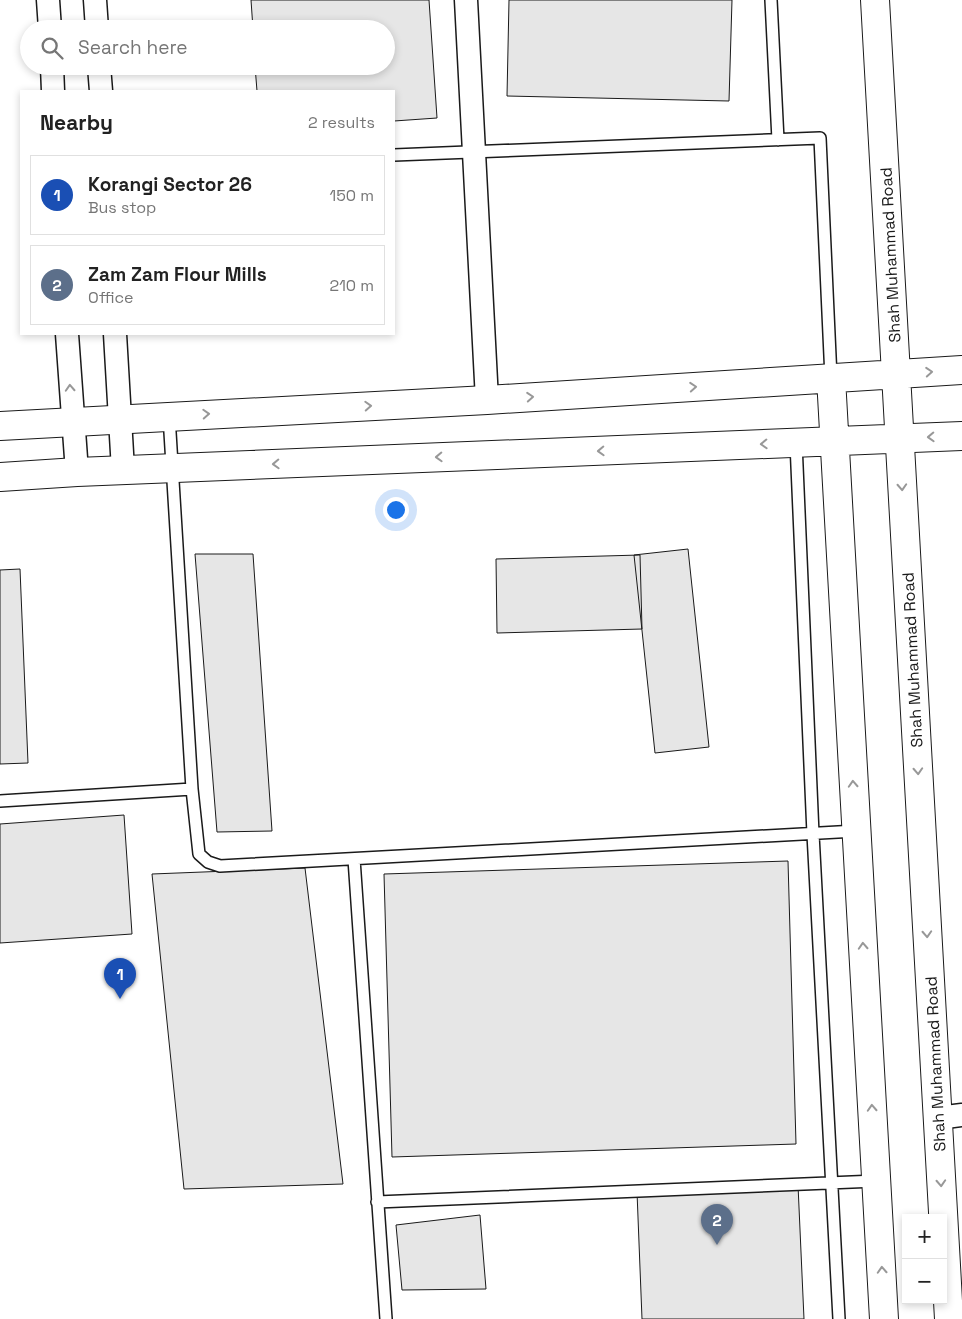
<!DOCTYPE html>
<meta charset="utf-8">
<style>
body{margin:0;font-family:"Space Grotesk",sans-serif;background:#f2f2f2;color:#222}
.controls{position:absolute;right:15px;bottom:15px;display:grid;overflow:hidden;border-radius:0px;box-shadow:0 2px 8px #0003}
.controls button{width:45px;height:45px;display:grid;place-items:center;padding:0;border:0;border-bottom:1px solid #e0e0e0;background:#fff;color:#222;font:25px sans-serif}
.you{position:absolute;left:395px;top:509px;width:18px;height:18px;margin:-12px;border:4px solid #fff;border-radius:50%;background:#1a73e8;box-shadow:0 0 0 8px #1a73e833}
.badge{display:grid;place-items:center;width:32px;height:32px;border-radius:50%;background:#c62828;color:#fff;font-size:16px;font-weight:700}
.pin{position:absolute;translate:-50% -41px;filter:drop-shadow(0 1px 2px #0008)}
.pin::after{content:'';position:absolute;top:26px;width:18px;height:15px;background:inherit;clip-path:polygon(0 0,100% 0,50% 100%)}
.list{margin:0;padding:0;list-style:none}
h2{display:flex;justify-content:space-between;align-items:center;height:65px;margin:0;padding:0 20px;font-size:21px}
h2 small{font-size:16px;font-weight:400;color:#767676}
.list li{display:grid;grid-template-columns:32px 1fr auto;gap:15px;align-items:center;box-sizing:border-box;height:80px;margin:0 10px 10px;padding:0 10px;border:1px solid #e0e0e0;border-radius:0px}
.list b{display:block;font-size:19px;white-space:nowrap}
.list p{margin:0;font-size:16px;white-space:nowrap;color:#767676}
.list em{font-size:16px;font-style:normal;color:#767676}
.icon{flex:none;width:28px;height:28px;fill:none;stroke:currentColor;stroke-width:2;stroke-linecap:round;stroke-linejoin:round}
.map{position:relative;flex:none;width:962px;height:1319px;overflow:hidden}
.search{position:absolute;background:#fff;box-shadow:0 2px 8px #0003;left:20px;top:20px;width:375px;height:55px;display:flex;align-items:center;gap:12px;box-sizing:border-box;padding:0 18px;border-radius:28px;color:#767676;font-size:19px}
.panel{position:absolute;background:#fff;box-shadow:0 2px 8px #0003;left:20px;top:90px;width:375px;height:245px;border-radius:0px}
.map>svg:first-child{display:block}
.building{fill:#e6e6e6;stroke:#1a1a1a}
.lines{fill:none;stroke-linecap:round;stroke-linejoin:round}
.service-casing{stroke:#1a1a1a;stroke-width:14}
.minor-casing{stroke:#1a1a1a;stroke-width:25}
.tertiary-casing{stroke:#1a1a1a;stroke-width:30}
.service{stroke:#fff;stroke-width:11}
.minor{stroke:#fff;stroke-width:22}
.tertiary{stroke:#fff;stroke-width:28}
.oneway{stroke:#989898}
.labels{text-anchor:middle;stroke-width:4;stroke-linejoin:round;paint-order:stroke}
.street-label{font-size:16px;fill:#1a1a1a;stroke:#fff}
</style>
<div class="map">
<svg width="962" height="1319" viewBox="0 0 962 1319">
<rect width="100%" height="100%" fill="#fff"/>
<path class="building" d="M251,0H429L437,118L394,121V91H257L255,66H386V29H253Z
M509,0H732L729,101L507,96Z
M688,549L709,747L655,753L634,555Z
M195,554H253L272,831L217,832Z
M640,555L642,629L497,633L496,559Z
M20,569L28,763L0,764V570Z
M124,815L132,934L0,943V824Z
M788,861L796,1144L392,1157L384,874Z
M305,868L343,1184L184,1189L152,874Z
M798,1185L804,1319H642L637,1192Z
M480,1215L486,1289L402,1290L396,1225Z"/>
<g class="lines">
<defs>
<path id="service" d="M771,0L778,140
M394,155L820,138L831,378
M169,416L192,789
M796,443L813,834L839,1319
M0,801L192,789L199,854L208,862L220,866L856,831
M354,859L386,1319
M377,1202L876,1181"/>
<path id="minor" d="M48,0L50,29
M95,0L97,29
M466,0L487,400
M52,66L53,91
M99,66L101,91
M67,334L77,472
M115,334L123,470
M938,1118L962,1115"/>
<path id="tertiary" d="M875,0L949,1319
M831,378L884,1319
M0,426L487,400L962,370
M0,477L77,472L962,436"/>
</defs>
<use href="#service" class="service-casing"/>
<use href="#minor" class="minor-casing"/>
<use href="#tertiary" class="tertiary-casing"/>
<use href="#service" class="service"/>
<use href="#minor" class="minor"/>
<use href="#tertiary" class="tertiary"/>
</g>
<defs><path id="oneway-chevron" d="M-2-3.5L2.5 0L-2 3.5" fill="none" stroke-width="1.6" stroke-linecap="round" stroke-linejoin="round" transform="scale(1.25)"/></defs>
<g class="oneway">
<use href="#oneway-chevron" transform="translate(929 372) rotate(-4)"/>
<use href="#oneway-chevron" transform="translate(693 387) rotate(-4)"/>
<use href="#oneway-chevron" transform="translate(70 388) rotate(-93)"/>
<use href="#oneway-chevron" transform="translate(530 397) rotate(-4)"/>
<use href="#oneway-chevron" transform="translate(368 406) rotate(-3)"/>
<use href="#oneway-chevron" transform="translate(206 414) rotate(-3)"/>
<use href="#oneway-chevron" transform="translate(931 437) rotate(178)"/>
<use href="#oneway-chevron" transform="translate(764 444) rotate(178)"/>
<use href="#oneway-chevron" transform="translate(601 451) rotate(178)"/>
<use href="#oneway-chevron" transform="translate(439 457) rotate(178)"/>
<use href="#oneway-chevron" transform="translate(276 464) rotate(178)"/>
<use href="#oneway-chevron" transform="translate(902 487) rotate(87)"/>
<use href="#oneway-chevron" transform="translate(918 771) rotate(87)"/>
<use href="#oneway-chevron" transform="translate(853 784) rotate(-93)"/>
<use href="#oneway-chevron" transform="translate(927 934) rotate(87)"/>
<use href="#oneway-chevron" transform="translate(863 946) rotate(-93)"/>
<use href="#oneway-chevron" transform="translate(872 1108) rotate(-93)"/>
<use href="#oneway-chevron" transform="translate(941 1183) rotate(87)"/>
<use href="#oneway-chevron" transform="translate(882 1270) rotate(-93)"/>
</g>
<g class="labels">
<g class="street-label">
<text transform="translate(890 255) rotate(-93)" y="6">Shah Muhammad Road</text>
<text transform="translate(912 660) rotate(-93)" y="6">Shah Muhammad Road</text>
<text transform="translate(935 1064) rotate(-93)" y="6">Shah Muhammad Road</text>
</g>
</g>
</svg>
<div class="controls">
<button>+</button>
<button>−</button>
</div>
<div class="you"></div>
<div class="pin badge" style="left:120px;top:999px;background:#1a4fb4">1</div>
<div class="pin badge" style="left:717px;top:1245px;background:#5c6f8a">2</div>
<div class="search"><svg class="icon" aria-label="search" viewBox="0 0 24 24"><circle cx="10" cy="10" r="6"/><path d="M15 15l6 6"/></svg>Search here</div>
<section class="panel">
<h2>Nearby<small>2 results</small></h2>
<ul class="list">
<li><span class="badge" style="background:#1a4fb4">1</span><div><b>Korangi Sector 26</b><p>Bus stop</p></div><em>150 m</em></li>
<li><span class="badge" style="background:#5c6f8a">2</span><div><b>Zam Zam Flour Mills</b><p>Office</p></div><em>210 m</em></li>
</ul>
</section>
</div>
